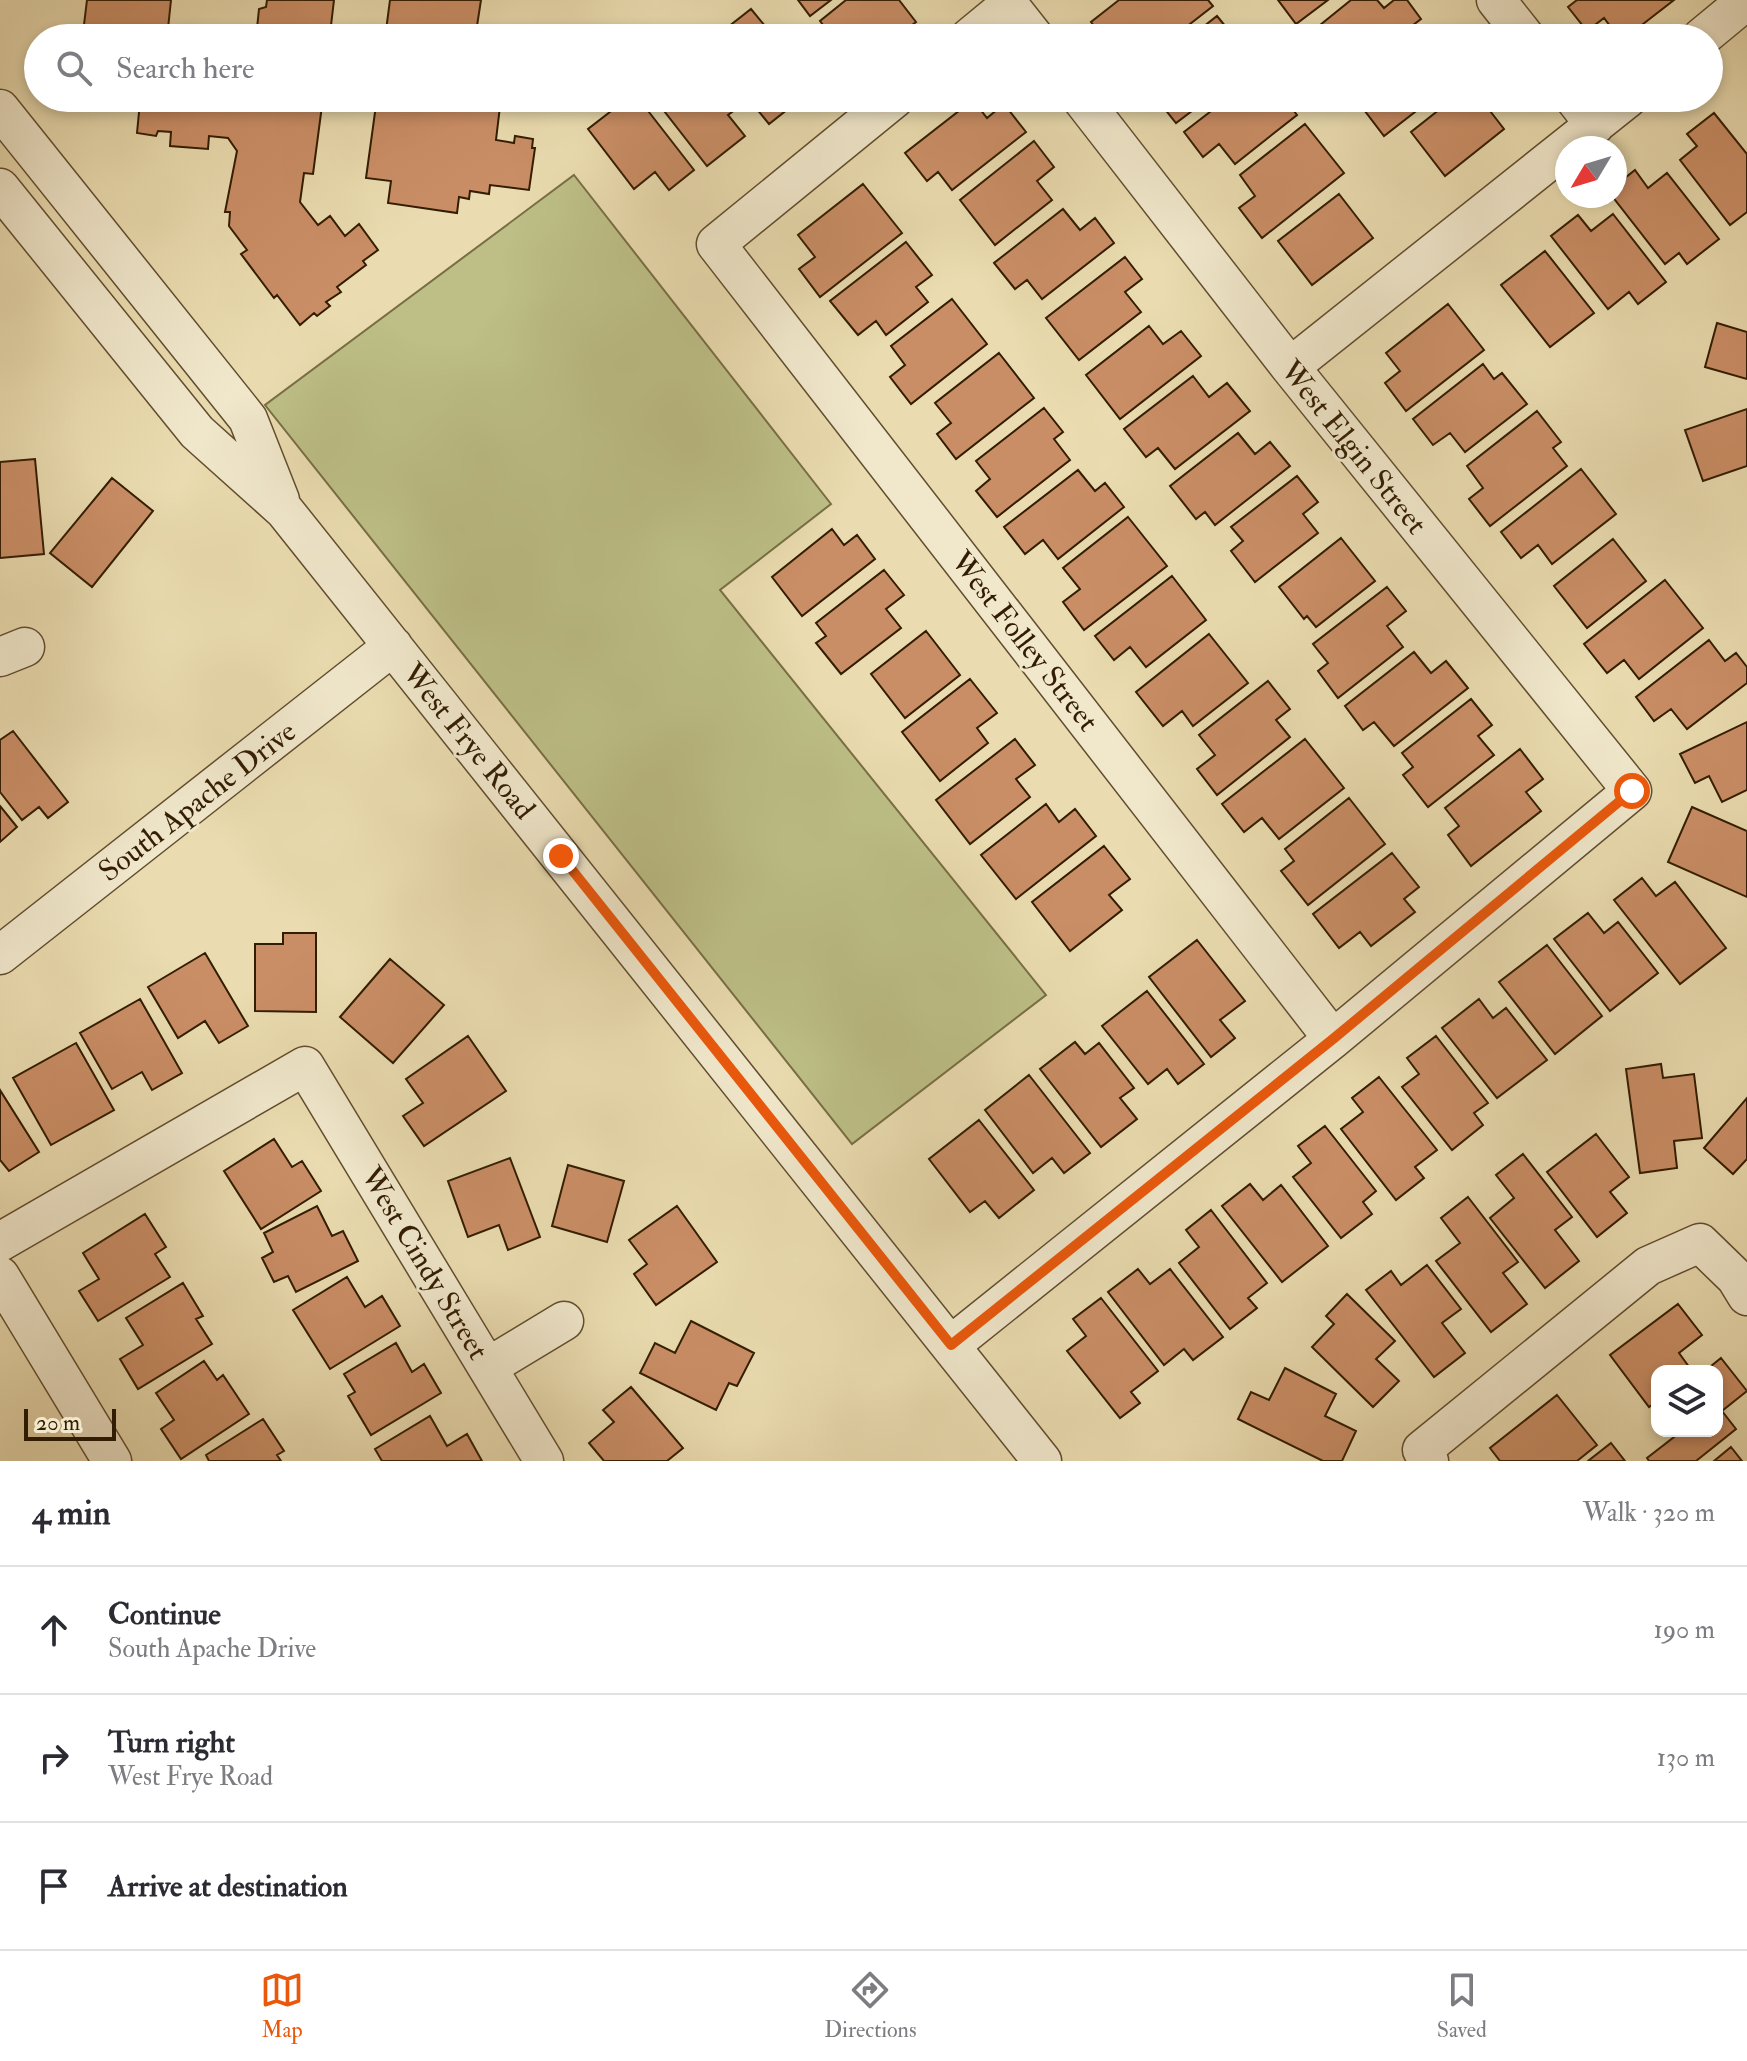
<!DOCTYPE html>
<meta charset="utf-8">
<style>
body{margin:0;font-family:"IM FELL Double Pica",serif;background:#f7f7f7;color:#2b2b33}
.controls{position:absolute;right:24px;bottom:24px;display:grid;overflow:hidden;border-radius:16px;box-shadow:0 4px 12px #0003}
.controls button{width:72px;height:72px;display:grid;place-items:center;padding:0;border:0;border-bottom:2px solid #e1e1e2;background:#fff;color:#2b2b33;font:40px sans-serif}
.compass{position:absolute;left:1555px;top:136px;width:72px;height:72px;border-radius:50%;background:#fff;box-shadow:0 4px 12px #0003;rotate:232deg}
.scale{position:absolute;left:24px;bottom:20px;width:92px;box-sizing:border-box;padding-left:8px;border:4px solid #331d02;border-top:0;font-size:22px;line-height:28px;white-space:nowrap;color:#331d02;-webkit-text-stroke:6px #f1e8cc;paint-order:stroke}
.stop{position:absolute;width:24px;height:24px;margin:-18px;border:6px solid #ea580c;border-radius:50%;background:#fff}
.stop.end{background:#ea580c;border-color:#fff;box-shadow:0 2px 8px #0008}
.list{margin:0;padding:0;list-style:none}
h2{display:flex;justify-content:space-between;align-items:center;height:104px;margin:0;padding:0 32px;font-size:34px}
h2 small{font-size:26px;font-weight:400;color:#7c7c81}
.list li{display:grid;grid-template-columns:52px 1fr auto;gap:24px;align-items:center;box-sizing:border-box;height:128px;padding:0 32px;border-top:2px solid #e1e1e2}
.list b{display:block;font-size:30px;white-space:nowrap}
.list p{margin:0;font-size:26px;white-space:nowrap;color:#7c7c81}
.list em{font-size:26px;font-style:normal;color:#7c7c81}
.icon{flex:none;width:44px;height:44px;fill:none;stroke:currentColor;stroke-width:2;stroke-linecap:round;stroke-linejoin:round}
.map{position:relative;flex:none;width:1747px;height:1461px;overflow:hidden}
.search{position:absolute;background:#fff;box-shadow:0 4px 12px #0003;left:24px;right:24px;top:24px;height:88px;display:flex;align-items:center;gap:20px;box-sizing:border-box;padding:0 28px;border-radius:44px;color:#7c7c81;font-size:30px}
.sheet{height:488px;background:#fff}
nav{display:flex;justify-content:space-around;align-items:center;box-sizing:border-box;height:112px;border-top:2px solid #e1e1e2;background:#fff;font-size:22px;color:#7c7c81}
nav a{display:grid;justify-items:center;gap:4px}
nav .on{color:#ea580c}
.map>svg:first-child{display:block}
.green{fill:#bdbf87;stroke:#786e44;stroke-width:2}
.building{fill:#ca8e66;stroke:#331d02;stroke-width:2}
.lines{fill:none;stroke-linecap:round;stroke-linejoin:round}
.minor-casing{stroke:#614d2e;stroke-width:41}
.minor{stroke:#f1e8cc;stroke-width:38}
.route{stroke:#ea580c;stroke-width:10}
.labels{text-anchor:middle;stroke-width:6;stroke-linejoin:round;paint-order:stroke}
.street-label{font-size:30px;fill:#331d02;stroke:#f1e8cc}
</style>
<div class="map">
<svg width="1747" height="1461" viewBox="0 0 1747 1461">
<rect width="100%" height="100%" fill="#eadcb0"/>
<filter id="stains"><feTurbulence type="fractalNoise" baseFrequency=".0025" numOctaves="4"/><feColorMatrix values="0 0 0 0 .2 0 0 0 0 .09 0 0 0 0 .02 0 0 0 .5 -.17"/></filter>
<radialGradient id="worn" r=".72"><stop offset=".6" stop-color="#630" stop-opacity="0"/><stop offset="1" stop-color="#630" stop-opacity=".3"/></radialGradient>
<path class="green" d="M574,175L831,504L720,590L1046,995L852,1144L265,405Z"/>
<path class="building" d="M87,0H171L167,38H91V34L83,33Z
M267,0H334L330,34L366,38H256L259,9L266,7Z
M390,0H481L477,26L509,31V38H385Z
M798,0H831L810,16Z
M846,0H899L916,22L895,38H833L820,21Z
M1119,0H1208L1213,6L1172,38H1103L1091,22Z
M1278,0H1328L1296,24Z
M1351,0H1377L1384,8L1394,0H1407L1421,19L1396,38H1304Z
M1577,0H1674L1625,38H1619L1604,18L1587,31L1568,7Z
M751,9L775,38H714Z
M1217,16L1235,38H1189Z
M323,98L313,174L304,173L300,202L318,225L330,216L345,236L359,224L378,250L363,261L366,265L337,287L341,292L326,302L330,306L317,316L314,313L300,325L277,295L274,298L241,254L247,250L229,226L230,212H225L237,151L228,138L209,136L208,149L170,146L171,132L158,131L156,136L137,133L140,102L110,99Z
M328,98H501L496,140L514,143L515,136L533,139L532,148H535L529,190L490,185L489,194L470,191L469,199L459,197L457,213L388,203L391,181L366,178L376,105Z
M628,98H638L694,170L669,190L655,172L634,189L588,129Z
M654,98H732L739,107L728,115L745,136L707,166Z
M748,98H787L793,105L769,124Z
M1156,98H1209L1176,123Z
M1228,98H1284L1297,115L1235,164L1219,144L1203,157L1184,132Z
M1355,98H1433L1384,136Z
M1454,98H1480L1504,129L1445,176L1411,132Z
M973,100L987,118L1004,104L1026,132L952,190L938,172L927,181L905,153Z
M1714,113L1747,154V212L1730,225L1680,160L1697,146L1687,134Z
M1305,124L1344,173L1262,238L1239,208L1255,196L1240,175Z
M1034,141L1054,167L1037,181L1052,200L995,245L960,200Z
M1635,170L1648,188L1667,173L1719,239L1687,264L1679,253L1665,264L1612,196H1615V186Z
M863,184L902,233L820,297L799,269L815,257L798,235Z
M1339,194L1373,238L1312,285L1278,241Z
M1063,209L1080,230L1095,218L1114,243L1042,299L1027,280L1015,289L994,263Z
M1613,214L1666,282L1638,304L1629,292L1608,309L1551,236L1578,215L1591,231Z
M906,242L932,275L916,287L928,302L886,335L876,321L858,335L830,301Z
M1545,251L1594,313L1550,347L1501,285Z
M1125,257L1142,279L1125,292L1141,312L1079,360L1046,318Z
M952,299L987,344L911,404L890,377L905,365L891,346Z
M1448,304L1484,350L1406,411L1385,383L1400,371L1386,353Z
M1717,323L1747,332V379L1705,367Z
M1149,326L1163,344L1181,331L1201,356L1120,419L1086,375Z
M999,353L1034,398L956,459L937,434L951,423L935,403Z
M1483,364L1494,379L1502,373L1527,404L1465,452L1450,433L1433,445L1413,419Z
M1193,376L1209,397L1227,383L1250,411L1175,469L1158,448L1146,457L1124,429Z
M1044,408L1063,432L1054,439L1070,460L997,517L976,491L990,479L976,461Z
M1747,409V466L1703,481L1685,430Z
M1537,411L1561,442L1553,448L1567,466L1490,526L1469,499L1483,488L1467,466Z
M1238,433L1255,454L1270,442L1290,466L1215,525L1205,512L1196,519L1170,486Z
M35,459L44,554L0,558V462Z
M1581,469L1616,514L1552,564L1538,545L1521,558L1501,532Z
M1078,470L1095,491L1105,483L1124,507L1058,559L1043,540L1025,554L1004,527Z
M1297,476L1318,502L1303,514L1318,533L1255,582L1231,551L1243,541L1231,527Z
M112,478L153,511L92,587L50,553Z
M1128,517L1167,566L1084,630L1063,602L1080,589L1063,568Z
M832,529L844,545L857,535L875,559L802,616L772,577Z
M1341,538L1375,581L1316,627L1307,616L1304,619L1279,587Z
M1613,539L1646,581L1587,628L1554,586Z
M884,570L904,595L886,609L901,628L841,674L816,643L826,636L816,623Z
M1172,576L1206,620L1146,667L1130,647L1114,660L1095,636Z
M1665,580L1703,628L1639,679L1624,660L1607,673L1584,644Z
M1387,587L1406,611L1387,626L1403,647L1338,698L1318,671L1328,663L1313,644Z
M926,631L960,675L905,718L871,674Z
M1209,634L1248,683L1193,726L1182,711L1163,726L1136,692Z
M1709,640L1725,661L1736,653L1747,667V683L1687,729L1671,709L1654,721L1636,697Z
M1414,652L1431,673L1446,661L1468,688L1394,746L1374,722L1363,730L1345,706Z
M970,679L997,713L977,728L988,743L940,781L902,732Z
M1268,681L1290,709L1276,720L1290,737L1217,795L1197,769L1215,755L1199,735Z
M1471,699L1492,725L1478,736L1494,755L1428,807L1403,775L1413,767L1402,753Z
M1747,722V790L1722,802L1709,776L1695,783L1680,754Z
M13,731L68,802L48,818L39,807L22,820L0,792V740Z
M1015,739L1035,765L1016,779L1030,797L970,844L936,800Z
M1305,739L1344,788L1279,839L1262,818L1244,832L1222,804Z
M1520,749L1543,779L1526,792L1541,811L1471,866L1448,835L1459,826L1445,808Z
M1349,798L1385,844L1308,905L1281,871L1294,861L1285,849Z
M1046,804L1059,822L1075,809L1096,836L1016,899L981,855Z
M0,806L17,827L0,842Z
M1692,807L1747,831V897L1668,862Z
M1104,846L1130,879L1109,895L1122,910L1070,951L1032,902Z
M1392,853L1419,887L1404,899L1415,912L1371,946L1360,932L1339,948L1313,914Z
M1642,878L1656,896L1675,882L1726,948L1680,984L1614,900Z
M1588,913L1604,933L1618,922L1658,973L1610,1011L1554,939Z
M283,933H316V1012L255,1011V944H283Z
M1197,940L1245,1001L1220,1020L1235,1038L1211,1057L1149,977Z
M1547,945L1602,1016L1555,1054L1499,982Z
M205,953L248,1026L219,1043L205,1021L178,1038L148,987Z
M390,959L444,1005L393,1063L340,1017Z
M1147,991L1204,1064L1178,1084L1167,1069L1148,1084L1102,1026Z
M140,999L182,1073L152,1090L142,1072L112,1089L80,1033Z
M1479,999L1493,1018L1506,1008L1547,1060L1497,1098L1442,1028Z
M468,1036L506,1091L424,1146L403,1116L423,1103L406,1079Z
M1436,1036L1488,1103L1474,1113L1483,1125L1452,1150L1402,1087L1419,1074L1407,1058Z
M1075,1042L1085,1054L1099,1043L1134,1088L1120,1098L1137,1119L1101,1147L1040,1069Z
M76,1043L114,1110L51,1145L13,1078Z
M1661,1064L1663,1078L1694,1074L1702,1138L1674,1141L1677,1168L1640,1173L1626,1069Z
M1029,1075L1090,1153L1064,1173L1052,1158L1033,1173L985,1110Z
M1379,1077L1437,1150L1415,1167L1424,1178L1396,1200L1341,1129L1363,1112L1352,1098Z
M0,1090L39,1152L9,1171L0,1160Z
M1747,1098V1159L1733,1174L1704,1148Z
M979,1120L1034,1190L999,1218L985,1201L970,1212L929,1159Z
M1325,1126L1376,1191L1363,1202L1372,1214L1341,1238L1293,1177L1311,1163L1298,1146Z
M1596,1134L1629,1177L1610,1192L1627,1213L1597,1237L1547,1172Z
M274,1139L292,1167L302,1161L321,1191L261,1229L224,1171Z
M1523,1154L1572,1217L1555,1230L1579,1261L1545,1288L1490,1218L1514,1198L1496,1175Z
M510,1158L540,1237L508,1250L499,1225L468,1237L448,1181Z
M568,1165L624,1181L607,1242L552,1226Z
M1250,1184L1263,1200L1281,1185L1328,1246L1282,1282L1222,1206Z
M1468,1197L1518,1262L1503,1273L1527,1304L1491,1332L1436,1261L1460,1243L1441,1218Z
M317,1206L332,1236L343,1231L358,1261L296,1292L288,1276L274,1282L262,1258L273,1252L264,1233Z
M677,1206L717,1262L656,1305L634,1274L647,1264L629,1240Z
M1211,1210L1267,1283L1248,1298L1257,1308L1230,1329L1179,1263L1199,1247L1186,1230Z
M145,1214L166,1247L155,1254L170,1277L98,1321L79,1291L99,1279L83,1253Z
M1427,1265L1461,1309L1442,1323L1465,1353L1434,1377L1366,1290L1391,1271L1401,1285Z
M1138,1269L1150,1284L1170,1269L1223,1337L1193,1360L1184,1349L1164,1365L1108,1292Z
M347,1277L365,1307L382,1296L400,1326L330,1369L293,1310Z
M183,1283L203,1316L196,1319L212,1344L138,1389L120,1359L143,1345L126,1318Z
M1347,1294L1395,1341L1376,1359L1399,1381L1373,1407L1312,1347L1334,1324L1326,1316Z
M1101,1298L1158,1371L1131,1392L1140,1403L1120,1418L1067,1351L1086,1336L1073,1319Z
M1678,1304L1702,1335L1679,1353L1692,1371H1657V1401L1649,1407L1610,1355Z
M691,1321L754,1353L737,1386L729,1383L716,1410L640,1373L655,1343L675,1353Z
M396,1343L412,1372L424,1364L441,1393L371,1435L348,1396L355,1392L344,1374Z
M1721,1358L1747,1391L1722,1411L1736,1429L1696,1461H1649L1647,1458L1674,1437L1669,1431H1717V1371H1705Z
M204,1361L217,1380L223,1375L249,1414L181,1459L161,1429L174,1420L156,1393Z
M1285,1368L1336,1394L1325,1416L1356,1431L1342,1461H1323L1238,1419L1251,1392L1269,1400Z
M631,1387L683,1448L667,1461H604L589,1443L614,1422L603,1410Z
M1557,1395L1597,1445L1577,1461H1500L1490,1448Z
M430,1416L447,1446L467,1434L482,1461H382L375,1449Z
M263,1419L284,1451L277,1455L281,1461H209L206,1455Z
M1611,1443L1625,1461H1588Z
M1731,1447L1742,1461H1714Z"/>
<g class="lines">
<defs>
<path id="minor" d="M1005,0L1035,38
M1496,0L1526,38
M969,38L1009,5
M1701,38L1747,0
M895,98L716,244L1333,1039
M1574,98L1595,125
M0,109L248,419L280,500
M0,188L197,432L284,510L1042,1461
M1290,367L1628,98
M0,657L25,647
M0,955L393,646
M0,1242L305,1066L544,1461
M0,1276L112,1461
M951,1345L1333,1039L1632,791L1290,367L1081,98
M488,1367L564,1321
M1429,1461L1422,1450L1648,1266L1700,1243L1736,1278L1747,1296"/>
</defs>
<use href="#minor" class="minor-casing"/>
<use href="#minor" class="minor"/>
</g>
<g class="lines">
<path class="route" d="M561,856L951,1345L1333,1039L1632,791"/>
</g>
<g class="labels">
<g class="street-label">
<text transform="translate(1354 447) rotate(51)" y="10">West Elgin Street</text>
<text transform="translate(1025 641) rotate(52)" y="10">West Folley Street</text>
<text transform="translate(469 741) rotate(51)" y="10">West Frye Road</text>
<text transform="translate(197 801) rotate(-38)" y="10">South Apache Drive</text>
<text transform="translate(425 1263) rotate(59)" y="10">West Cindy Street</text>
</g>
</g>
<rect width="100%" height="100%" filter="url(#stains)"/>
<rect width="100%" height="100%" fill="url(#worn)"/>
</svg>
<div class="controls">
<button><svg class="icon" aria-label="layers" viewBox="0 0 24 24"><path d="M12 4l9 5-9 5-9-5zM3 14l9 5 9-5"/></svg></button>
</div>
<svg class="compass" viewBox="-18 -18 36 36"><path d="M0-13l5 13h-10z" fill="#e53935"/><path d="M0 13l5-13h-10z" fill="#7c7c81"/></svg>
<div class="scale">20 m</div>
<div class="stop" style="left:1632px;top:791px"></div>
<div class="stop end" style="left:561px;top:856px"></div>
<div class="search"><svg class="icon" aria-label="search" viewBox="0 0 24 24"><circle cx="10" cy="10" r="6"/><path d="M15 15l6 6"/></svg>Search here</div>
</div>
<section class="sheet">
<h2>4 min<small>Walk · 320 m</small></h2>
<ul class="list">
<li><svg class="icon" aria-label="ahead" viewBox="0 0 24 24"><path d="M12 20V5M6 11l6-6 6 6"/></svg><div><b>Continue</b><p>South Apache Drive</p></div><em>190 m</em></li>
<li><svg class="icon" aria-label="right" viewBox="0 0 24 24"><path d="M7 20v-9h11M14 6l5 5-5 5"/></svg><div><b>Turn right</b><p>West Frye Road</p></div><em>130 m</em></li>
<li><svg class="icon" aria-label="arrive" viewBox="0 0 24 24"><path d="M6 21V4h12l-3 4 3 4H6"/></svg><div><b>Arrive at destination</b></div></li>
</ul>
</section>
<nav>
<a class="on"><svg class="icon" aria-label="map" viewBox="0 0 24 24"><path d="M3 6l6-2 6 2 6-2v14l-6 2-6-2-6 2zM9 4v14M15 6v14"/></svg>Map</a>
<a><svg class="icon" aria-label="directions" viewBox="0 0 24 24"><path d="M12 3l9 9-9 9-9-9zM9 14v-3h6M13 9l2 2-2 2"/></svg>Directions</a>
<a><svg class="icon" aria-label="saved" viewBox="0 0 24 24"><path d="M7 4h10v16l-5-4-5 4z"/></svg>Saved</a>
</nav>
